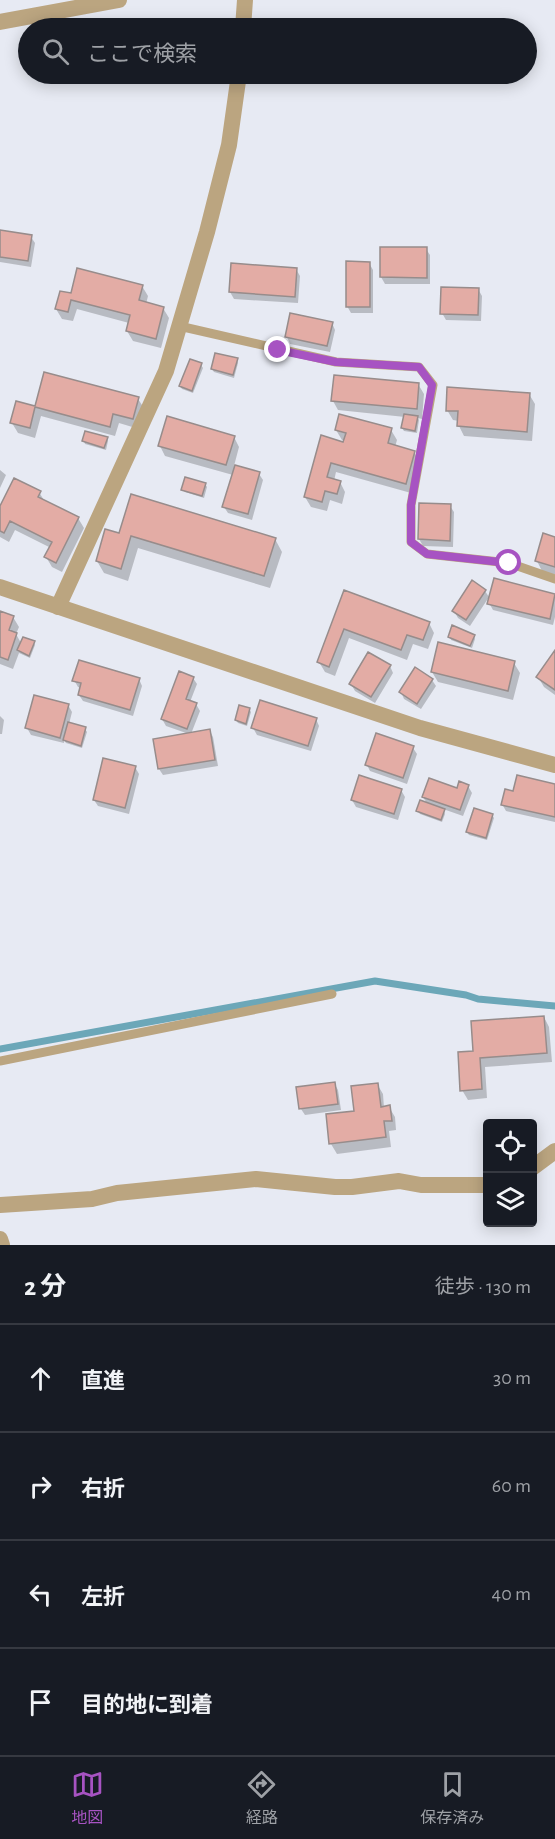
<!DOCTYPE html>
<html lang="ja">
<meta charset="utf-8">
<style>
body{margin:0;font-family:"Alegreya Sans","Noto Sans JP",sans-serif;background:#242831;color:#f1f3f6}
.controls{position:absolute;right:18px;bottom:18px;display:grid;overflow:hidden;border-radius:6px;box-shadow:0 3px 15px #0003}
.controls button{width:54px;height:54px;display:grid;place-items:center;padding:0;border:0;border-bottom:2px solid #363941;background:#171b24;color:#f1f3f6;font:30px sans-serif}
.stop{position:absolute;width:18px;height:18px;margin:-14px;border:4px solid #a753c2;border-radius:50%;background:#fff}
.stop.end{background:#a753c2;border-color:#fff;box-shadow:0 2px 6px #0008}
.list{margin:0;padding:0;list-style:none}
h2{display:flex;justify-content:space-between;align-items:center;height:78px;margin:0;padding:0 24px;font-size:26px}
h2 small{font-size:20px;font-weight:400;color:#9ea1a6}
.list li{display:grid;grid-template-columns:39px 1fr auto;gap:18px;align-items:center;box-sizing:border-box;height:108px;padding:0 24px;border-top:2px solid #363941}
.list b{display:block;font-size:22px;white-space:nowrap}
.list em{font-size:20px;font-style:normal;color:#9ea1a6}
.icon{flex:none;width:33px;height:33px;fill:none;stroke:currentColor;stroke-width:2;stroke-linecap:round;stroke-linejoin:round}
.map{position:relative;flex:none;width:555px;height:1245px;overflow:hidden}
.search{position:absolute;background:#171b24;box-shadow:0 3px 15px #0003;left:18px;right:18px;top:18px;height:66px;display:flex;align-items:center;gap:15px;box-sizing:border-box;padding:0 21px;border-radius:33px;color:#9ea1a6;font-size:22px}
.sheet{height:510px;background:#171b24}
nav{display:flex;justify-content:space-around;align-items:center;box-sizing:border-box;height:84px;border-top:2px solid #363941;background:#171b24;font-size:16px;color:#9ea1a6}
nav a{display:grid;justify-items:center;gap:3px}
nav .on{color:#a753c2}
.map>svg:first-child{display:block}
.shadow{fill:#0003}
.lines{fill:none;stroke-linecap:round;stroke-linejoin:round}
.stream{stroke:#6ca7b8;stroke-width:7}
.building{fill:#e3aca5;stroke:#978c8b;stroke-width:1.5}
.service{stroke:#bba580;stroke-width:9}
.minor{stroke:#bba580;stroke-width:16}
.tertiary{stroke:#bba580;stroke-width:16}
.route{stroke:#a753c2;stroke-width:8}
</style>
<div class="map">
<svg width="555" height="1245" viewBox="0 0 555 1245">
<rect width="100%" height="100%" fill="#e7eaf3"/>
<path class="shadow" d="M0,232L31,237L35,243L31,267L0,262Z
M381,248L426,249L430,255V284H385L381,277Z
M369,263L373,270V313H351L347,306Z
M296,269L300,276L298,303L234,299L230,292Z
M142,286L148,296L146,304L163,308L169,318L161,348L133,341L127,331L129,323L77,309L73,321L62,319L56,309L72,295Z
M478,289L482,296L481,321L446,320L442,313Z
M332,323L335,330L330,352L290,344L287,337Z
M237,360L238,363L234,378L214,372L212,369Z
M201,365L203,368L193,393L182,389L180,386Z
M45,374L138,399L144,408L139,429L119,423L115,436L41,416L35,438L18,433L12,423L17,403L36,408Z
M418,384L424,394L422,419L418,418L419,420L417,433L404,431L402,428L405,417L338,410L333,401Z
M529,394L535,404L532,441L464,436L459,426V421L453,420L447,410Z
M336,430H391L397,440L395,447L414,452L419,462L411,493L336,472L334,481L340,482L345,492L342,504L330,500L327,511L311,507L305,497L344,444L345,440H342Z
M234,437L239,447L234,466L259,474L263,480L252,520L228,513L224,507L233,475L165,456L160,446Z
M107,438L108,441L106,450L85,444L84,441Z
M0,470L6,475L0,488Z
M205,484L207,487L204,498L185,492L183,490Z
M39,492L45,502L78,518L84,528L62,572L52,567L46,557L51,548L15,530L9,542L0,537V509Z
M450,506L454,512L453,547L423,546L419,539Z
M120,535L275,539L282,552L270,588L138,548L128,581L104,573L97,561Z
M555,538V575L542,571L537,561Z
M495,580L555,595V617L553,625L493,610L489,603Z
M485,591L489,597L470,626L458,618L454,611Z
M345,592L429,623L434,633L428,649L413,644L407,660L349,638L335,676L325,672L319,662Z
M0,612L13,617L19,627L16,634L21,643H34L35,645L30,658L19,653L13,669L0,664Z
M474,636L475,639L472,648L451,640L450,637Z
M555,653V695L544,687L538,677Z
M514,663L520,673L513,700L438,682L432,672Z
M390,666L393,673L375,703L355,691L351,684Z
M193,678L197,684L190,702L196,704L200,711L191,734L210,731L213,737L218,766L163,775L159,769L189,734L166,726L162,719Z
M139,679L142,686L133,716L83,701L79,695L81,688L78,687L74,680Z
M432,680L436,686L421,709L404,699L401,692Z
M68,705L72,712L69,724L85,729L87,732L82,748L66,743L64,740V743L31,735L27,728Z
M249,709L251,712L247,726L238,723L236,720Z
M0,716L4,720L2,734H0Z
M316,719L319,726L311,751L257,735L253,728Z
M413,748L417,754L407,784L370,771L367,765Z
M135,767L139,774L129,814L98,806L94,800Z
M555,785V822L506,811L502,804L515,793Z
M468,786L472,793L463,816L443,809L445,814L442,822L420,814L418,811L428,805L423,797L458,790Z
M401,790L405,797L398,820L356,807L352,800Z
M492,815L494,818L487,840L469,835L467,832Z
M544,1017L549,1027L552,1062L485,1067L487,1098L468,1100L462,1090L475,1052Z
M334,1083L338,1090L341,1110L305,1115L301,1109Z
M377,1084L383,1094L384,1108L389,1107L395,1117L396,1130L389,1131L391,1147L337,1154L331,1144L327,1115L356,1112Z"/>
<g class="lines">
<path class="stream" d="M0,1049L375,981L466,995L478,999L555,1006"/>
</g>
<path class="building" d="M0,230L32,235L28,261L0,257Z
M380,247H427V278L380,277Z
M346,261L370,262V307H346Z
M231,263L297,268L295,297L229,292Z
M77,268L143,285L139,300L164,307L156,339L126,331L130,315L71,300L68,312L55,309L60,291L71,293Z
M441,287L479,288L478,315L440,314Z
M290,313L333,322L327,346L285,337Z
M215,353L238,358L233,375L211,369Z
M190,359L202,363L192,391L179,386Z
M44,372L139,397L133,419L113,414L110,427L35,407L30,428L10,423L16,401L35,406Z
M334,375L419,383L417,409L331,401Z
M447,387L530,393L527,432L457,426L458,411H446Z
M339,414L392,428L388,443L415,451L406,484L331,463L327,477L341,481L337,494L325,491L322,502L304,497L321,435L343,442L346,433L335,430Z
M404,414L418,416L415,431L401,428Z
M167,416L235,436L226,465L158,446Z
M85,431L108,437L104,448L82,441Z
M235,465L260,472L248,514L222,507Z
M185,477L206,483L202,496L181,490Z
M14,478L41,491L38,497L79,517L56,563L44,557L52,542L10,521L4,533L0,531V506Z
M131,494L276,538L264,576L131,536L121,569L96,561L105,529L119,533Z
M419,503L451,504L450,541L418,539Z
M543,533L555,537V567L535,561Z
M494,578L555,594L550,619L487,604Z
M472,580L486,590L466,620L452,611Z
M344,590L430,622L423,640L407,635L401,650L344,629L329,667L317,662Z
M0,611L14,616L9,630L17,633L8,660L0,657Z
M452,625L475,635L470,646L448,637Z
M23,637L35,641L29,656L17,650Z
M438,642L515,661L508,691L431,672Z
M555,650V690L536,677Z
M368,652L391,665L371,697L349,684Z
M79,660L140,678L130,710L78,695L81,683L72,681Z
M415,667L433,679L417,704L399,692Z
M179,671L194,677L186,699L197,703L187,729L161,719Z
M34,695L69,704L60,738L25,728Z
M260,700L317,718L308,746L251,728Z
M239,705L250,708L246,724L235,720Z
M68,722L86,727L81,746L63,740Z
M210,729L215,760L158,769L153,739Z
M376,733L414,746L403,778L365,765Z
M103,758L136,766L125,808L93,800Z
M359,775L402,789L394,814L351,800Z
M517,775L555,784V817L501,805L505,789L513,791Z
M429,778L457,788L459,781L469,785L460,810L422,797Z
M420,800L445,809L441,820L416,811Z
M474,808L493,814L486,838L466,832Z
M544,1016L547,1053L480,1058L482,1089L460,1091L458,1052L473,1051L471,1021Z
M335,1082L338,1104L299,1109L296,1087Z
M378,1083L381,1107L390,1105L392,1121H384L386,1137L329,1144L326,1114L354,1111L351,1086Z"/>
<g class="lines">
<path class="service" d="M179,326L336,362L419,367L433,385L411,505V542L427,554L509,563L555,579
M0,1061L332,994"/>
<path class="minor" d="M0,22L119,0
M243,28L245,0
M58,607L166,371L207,232L229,145L239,74
M532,1168L555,1151
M0,1205L92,1199L117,1193L256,1179L335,1187H352L399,1181L421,1185H488
M0,1239L2,1245"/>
<path class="tertiary" d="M0,587L420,728L555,765"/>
</g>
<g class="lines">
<path class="route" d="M278,350L336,362L419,367L432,385L411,505V542L427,554L509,563"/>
</g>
</svg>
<div class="controls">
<button><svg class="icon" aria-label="locate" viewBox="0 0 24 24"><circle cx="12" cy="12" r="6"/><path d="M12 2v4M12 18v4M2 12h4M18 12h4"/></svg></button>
<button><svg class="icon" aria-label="layers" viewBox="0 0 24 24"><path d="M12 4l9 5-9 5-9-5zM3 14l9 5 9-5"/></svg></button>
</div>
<div class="stop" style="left:509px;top:563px"></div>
<div class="stop end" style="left:278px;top:350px"></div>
<div class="search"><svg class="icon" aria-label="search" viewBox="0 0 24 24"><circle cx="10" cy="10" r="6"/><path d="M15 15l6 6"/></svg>ここで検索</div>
</div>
<section class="sheet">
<h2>2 分<small>徒歩 · 130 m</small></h2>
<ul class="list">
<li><svg class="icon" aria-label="ahead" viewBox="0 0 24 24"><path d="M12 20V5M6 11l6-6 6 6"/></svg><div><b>直進</b></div><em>30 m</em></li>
<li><svg class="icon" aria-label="right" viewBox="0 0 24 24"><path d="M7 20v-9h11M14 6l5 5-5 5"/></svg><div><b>右折</b></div><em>60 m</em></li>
<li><svg class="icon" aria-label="left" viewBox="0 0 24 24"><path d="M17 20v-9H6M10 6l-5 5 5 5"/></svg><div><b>左折</b></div><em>40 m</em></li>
<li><svg class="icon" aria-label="arrive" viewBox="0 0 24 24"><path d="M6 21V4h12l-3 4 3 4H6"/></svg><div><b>目的地に到着</b></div></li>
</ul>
</section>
<nav>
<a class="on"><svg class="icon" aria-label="map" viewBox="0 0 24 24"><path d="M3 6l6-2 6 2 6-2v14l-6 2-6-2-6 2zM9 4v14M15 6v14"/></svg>地図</a>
<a><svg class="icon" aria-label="directions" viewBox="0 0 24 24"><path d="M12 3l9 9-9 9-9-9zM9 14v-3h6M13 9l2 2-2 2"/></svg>経路</a>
<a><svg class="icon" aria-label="saved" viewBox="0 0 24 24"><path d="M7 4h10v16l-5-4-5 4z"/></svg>保存済み</a>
</nav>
